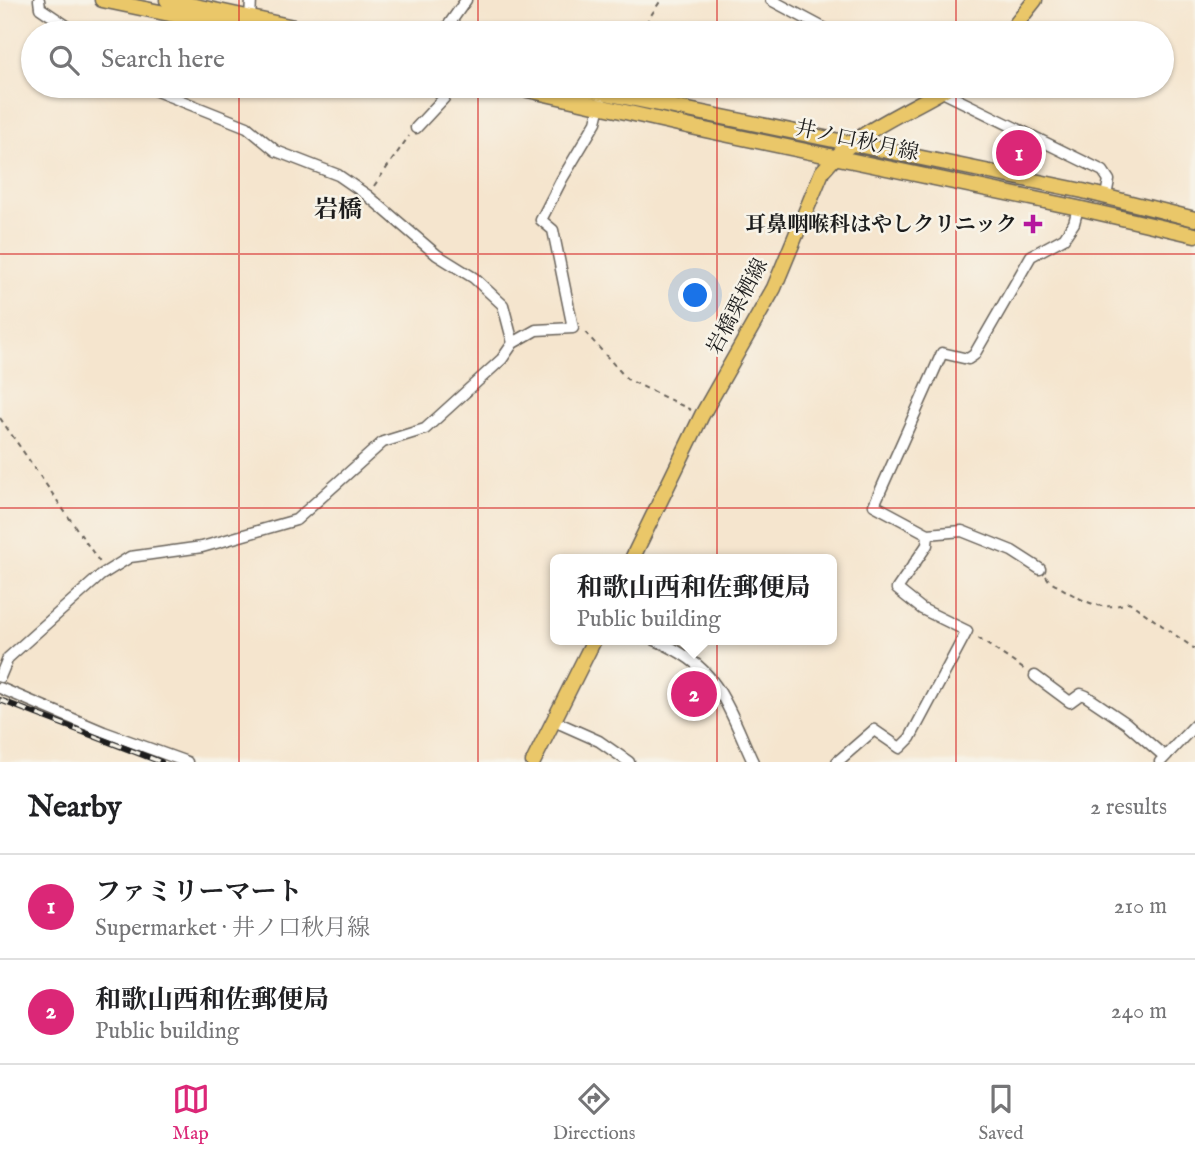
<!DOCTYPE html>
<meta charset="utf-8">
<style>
body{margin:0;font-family:"IM FELL English","Noto Serif JP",serif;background:#f6f6f6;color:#202124}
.you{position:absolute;left:696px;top:296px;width:24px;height:24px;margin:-18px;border:5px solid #fff;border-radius:50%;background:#1a73e8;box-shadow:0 0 0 10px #1a73e833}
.badge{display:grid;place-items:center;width:46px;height:46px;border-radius:50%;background:#db2777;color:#fff;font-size:23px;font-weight:700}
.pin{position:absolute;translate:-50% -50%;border:4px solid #fff;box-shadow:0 2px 7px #0006}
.popup{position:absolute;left:550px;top:554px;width:287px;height:91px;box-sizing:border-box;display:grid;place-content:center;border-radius:10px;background:#fff;filter:drop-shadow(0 2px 5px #0005);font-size:23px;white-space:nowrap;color:#757577}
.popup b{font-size:26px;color:#202124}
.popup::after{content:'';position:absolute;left:50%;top:100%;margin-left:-14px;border:14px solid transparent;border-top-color:#fff}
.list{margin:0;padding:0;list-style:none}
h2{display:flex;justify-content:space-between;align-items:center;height:91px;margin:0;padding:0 28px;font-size:30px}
h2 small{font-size:23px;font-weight:400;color:#757577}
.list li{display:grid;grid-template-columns:46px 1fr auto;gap:21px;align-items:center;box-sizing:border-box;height:105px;padding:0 28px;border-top:2px solid #e0e0e0}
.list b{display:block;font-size:26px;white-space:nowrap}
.list p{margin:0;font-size:23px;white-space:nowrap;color:#757577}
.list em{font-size:23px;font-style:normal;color:#757577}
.icon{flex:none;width:38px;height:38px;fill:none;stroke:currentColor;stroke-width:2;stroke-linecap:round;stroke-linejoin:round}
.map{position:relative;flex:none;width:1195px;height:762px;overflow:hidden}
.search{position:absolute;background:#fff;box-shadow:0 2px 5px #0004;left:21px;right:21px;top:21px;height:77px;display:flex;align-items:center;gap:18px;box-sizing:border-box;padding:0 24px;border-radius:38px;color:#757577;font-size:26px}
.sheet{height:301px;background:#fff}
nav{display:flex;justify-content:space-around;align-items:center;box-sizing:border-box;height:98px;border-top:2px solid #e0e0e0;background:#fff;font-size:19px;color:#757577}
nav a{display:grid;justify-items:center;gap:4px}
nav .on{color:#db2777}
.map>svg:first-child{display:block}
.building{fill:#f3a3ca}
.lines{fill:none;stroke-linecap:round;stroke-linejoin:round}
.minor-casing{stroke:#68625a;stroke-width:13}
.major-casing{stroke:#68625a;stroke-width:17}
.path{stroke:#68625a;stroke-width:2;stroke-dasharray:5 5;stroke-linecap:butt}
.minor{stroke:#fff;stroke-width:10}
.major{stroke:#eac769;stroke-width:14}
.rail-casing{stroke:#1c1c1c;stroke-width:6}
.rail{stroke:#f7f3e8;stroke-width:3.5;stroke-dasharray:10;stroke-linecap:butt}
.grid{fill:none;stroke:#d62828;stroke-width:2;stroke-opacity:0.55}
.poi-dot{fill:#b5179e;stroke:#f7f3e8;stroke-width:2.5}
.labels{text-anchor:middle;stroke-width:5;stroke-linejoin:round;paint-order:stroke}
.street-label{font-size:21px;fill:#1c1c1c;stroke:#f7f3e8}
.poi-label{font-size:21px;font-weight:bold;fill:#1c1c1c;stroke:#f7f3e8;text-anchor:end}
.quarter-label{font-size:24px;font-weight:bold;fill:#1c1c1c;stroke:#f7f3e8}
</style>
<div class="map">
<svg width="1195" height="762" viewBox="0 0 1195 762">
<rect width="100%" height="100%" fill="#f7f3e8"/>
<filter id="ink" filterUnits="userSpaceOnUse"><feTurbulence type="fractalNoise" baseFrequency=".0143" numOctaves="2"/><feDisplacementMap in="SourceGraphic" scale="14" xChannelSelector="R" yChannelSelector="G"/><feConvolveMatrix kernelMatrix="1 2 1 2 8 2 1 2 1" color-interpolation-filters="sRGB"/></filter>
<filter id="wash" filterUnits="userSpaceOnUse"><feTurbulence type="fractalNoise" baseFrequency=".00686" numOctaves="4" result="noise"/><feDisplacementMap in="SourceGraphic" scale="28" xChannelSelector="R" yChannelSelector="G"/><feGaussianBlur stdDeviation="1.57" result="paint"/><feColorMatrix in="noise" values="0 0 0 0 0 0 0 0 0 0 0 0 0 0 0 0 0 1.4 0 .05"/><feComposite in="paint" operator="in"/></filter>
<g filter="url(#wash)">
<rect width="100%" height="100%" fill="#f5e5ce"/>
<g id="blocks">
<path class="building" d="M1007,139L1035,146L1030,166L1002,160Z
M695,677L706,686L692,708L680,700Z"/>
</g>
</g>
<g filter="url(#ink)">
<use href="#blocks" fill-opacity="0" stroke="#68625a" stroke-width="2"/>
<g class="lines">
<defs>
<path id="minor" d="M39,0L40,8L77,33
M771,0L833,33
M250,18L251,0
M443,33L466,0
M144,86L247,127L276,151L338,175L367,195L437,255L474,278L503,305L513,343
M930,86L1103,171L1109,180L1106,196
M416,128L444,98L449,86
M928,534L962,531L1012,551L1040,569
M655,640C676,649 699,662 713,682C728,701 742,739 753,762
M1035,676L1070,702L1081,694L1086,696L1126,723L1164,756
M0,677L8,658L101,575L130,557L202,547L296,520L383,442L425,429L502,359L513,343L536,330L573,328L553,230L541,220L562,179L596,122L601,102
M0,688L104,732L187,762
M554,721L599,741L629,762
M837,762L874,730L900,748L910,738L967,631L922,609L897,589L927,545L928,534L874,505L942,353L968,359L974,355L1031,256L1064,238L1074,223L1078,208
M1160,762L1195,725"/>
<path id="major" d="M102,0L261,33
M167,0L322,33
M1009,33L1035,0
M510,86L705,130L1078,208L1195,235
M571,86L1083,191L1195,219
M632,559L702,415L774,288L822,172C855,131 906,113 950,86
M533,762L594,640"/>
</defs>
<use href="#minor" class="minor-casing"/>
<use href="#major" class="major-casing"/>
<path class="path" d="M643,33L648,20L661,0
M374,186L409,136
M585,332L627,379L691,410
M0,418L101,564
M1046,576L1050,582C1078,596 1097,615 1129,602L1195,649
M978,638L1025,670"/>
<use href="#minor" class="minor"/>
<use href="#major" class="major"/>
<defs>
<path id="rail" d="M0,700L161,762"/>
</defs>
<use href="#rail" class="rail-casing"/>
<use href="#rail" class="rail"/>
</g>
</g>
<path class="grid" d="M239,0V33M478,0V33M717,0V33M956,0V33M239,86V762M478,86V762M717,86V762M956,86V762M0,254H1195M0,508H1195"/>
<path class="poi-dot" d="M1029.5 213.5h7v7h7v7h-7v7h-7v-7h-7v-7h7z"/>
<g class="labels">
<g class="street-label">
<text transform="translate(857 140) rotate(12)" y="7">井ノ口秋月線</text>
<text transform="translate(737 306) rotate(-62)" y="7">岩橋栗栖線</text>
</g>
<g class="poi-label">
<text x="1017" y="231">耳鼻咽喉科はやしクリニック</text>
</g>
<g class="quarter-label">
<text x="338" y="217">岩橋</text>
</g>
</g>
</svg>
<div class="you"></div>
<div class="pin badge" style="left:1019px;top:153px">1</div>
<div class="pin badge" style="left:694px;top:694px">2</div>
<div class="popup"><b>和歌山西和佐郵便局</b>Public building</div>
<div class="search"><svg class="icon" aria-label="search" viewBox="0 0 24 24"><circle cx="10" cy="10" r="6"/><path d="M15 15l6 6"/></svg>Search here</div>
</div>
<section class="sheet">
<h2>Nearby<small>2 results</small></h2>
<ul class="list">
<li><span class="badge">1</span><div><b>ファミリーマート</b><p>Supermarket · 井ノ口秋月線</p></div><em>210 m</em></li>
<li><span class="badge">2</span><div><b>和歌山西和佐郵便局</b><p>Public building</p></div><em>240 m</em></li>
</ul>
</section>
<nav>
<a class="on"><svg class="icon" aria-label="map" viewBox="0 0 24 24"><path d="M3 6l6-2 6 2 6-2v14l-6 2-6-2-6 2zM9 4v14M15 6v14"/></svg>Map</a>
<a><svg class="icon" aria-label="directions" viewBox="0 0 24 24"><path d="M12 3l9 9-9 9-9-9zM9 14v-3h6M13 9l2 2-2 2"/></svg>Directions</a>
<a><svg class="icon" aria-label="saved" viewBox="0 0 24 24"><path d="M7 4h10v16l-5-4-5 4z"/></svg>Saved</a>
</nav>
